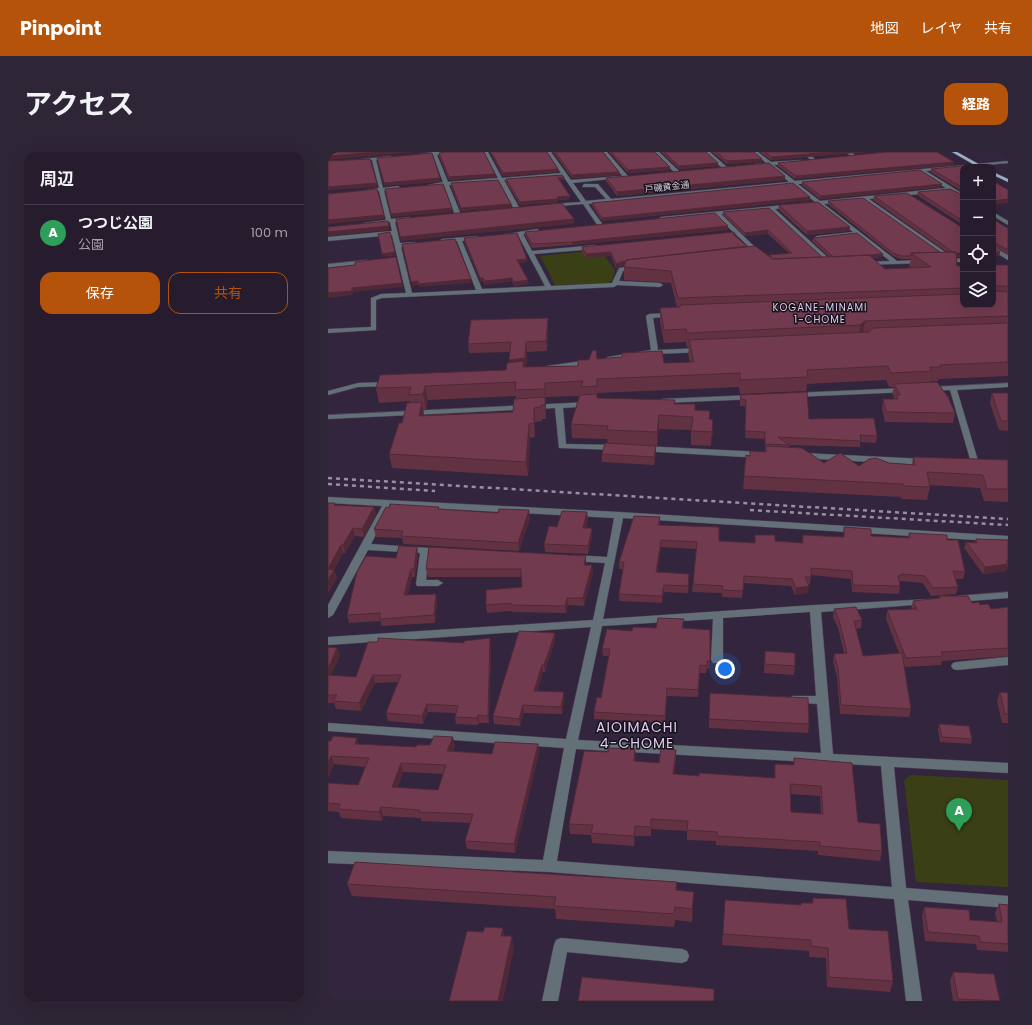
<!DOCTYPE html>
<html lang="ja">
<meta charset="utf-8">
<style>
body{margin:0;font-family:Poppins,"Noto Sans JP",sans-serif;background:#2e2536;color:#f1f3f6}
.controls{position:absolute;right:12px;top:12px;display:grid;overflow:hidden;border-radius:8px;box-shadow:0 4px 16px #0002}
.controls button{width:36px;height:36px;display:grid;place-items:center;padding:0;border:0;border-bottom:1px solid #423a4a;background:#261c2e;color:#f1f3f6;font:20px sans-serif}
.you{position:absolute;left:397px;top:517px;width:14px;height:14px;margin:-10px;border:3px solid #fff;border-radius:50%;background:#1a73e8;box-shadow:0 0 0 6px #1a73e833}
.badge{display:grid;place-items:center;width:26px;height:26px;border-radius:50%;background:#b45309;color:#fff;font-size:13px;font-weight:700}
.pin{position:absolute;translate:-50% -33px;filter:drop-shadow(0 1px 2px #0008)}
.pin::after{content:'';position:absolute;top:21px;width:14px;height:12px;background:inherit;clip-path:polygon(0 0,100% 0,50% 100%)}
.list{margin:0;padding:0;list-style:none}
h2{display:flex;justify-content:space-between;align-items:center;height:52px;margin:0;padding:0 16px;font-size:17px}
h2 small{font-size:13px;font-weight:400;color:#a4a1aa}
.list li{display:grid;grid-template-columns:26px 1fr auto;gap:12px;align-items:center;box-sizing:border-box;height:56px;padding:0 16px;border-top:1px solid #423a4a}
.list b{display:block;font-size:15px;white-space:nowrap}
.list p{margin:0;font-size:13px;white-space:nowrap;color:#a4a1aa}
.list em{font-size:13px;font-style:normal;color:#a4a1aa}
.actions{display:flex;gap:8px;padding:12px 16px}
.actions a{flex:1;padding:9px 0;border:1px solid #b45309;border-radius:12px;text-align:center;font-size:14px;color:#b45309}
.actions .main{background:#b45309;color:#fff}
.icon{flex:none;width:22px;height:22px;fill:none;stroke:currentColor;stroke-width:2;stroke-linecap:round;stroke-linejoin:round}
.map{position:relative;flex:none;width:680px;height:849px;overflow:hidden;border-radius:12px}
header{display:flex;align-items:center;gap:24px;box-sizing:border-box;height:56px;padding:0 20px;background:#b45309;color:#fff}
header strong{font-size:19px}
nav{display:flex;gap:22px;margin-inline-start:auto;font-size:14px}
.intro{display:flex;align-items:center;justify-content:space-between;box-sizing:border-box;height:96px;padding:0 24px}
h1{margin:0;font-size:28px}
.button{padding:10px 18px;border-radius:12px;background:#b45309;color:#fff;font-size:14px;font-weight:700}
main{display:flex;gap:24px;padding:0 24px}
aside{flex:1;background:#261c2e;border-radius:12px;box-shadow:0 4px 16px #0002}
.map>svg:first-child{display:block}
.green{fill:#3a3f15}
.lines{fill:none;stroke-linecap:round;stroke-linejoin:round}
.minor-casing{stroke:#4d4157;stroke-width:1}
.major-casing{stroke:#4d4157;stroke-width:1}
.minor{fill:#637078;fill-rule:evenodd}
.major{fill:#99b4c6;fill-rule:evenodd}
.rail{stroke:#998fa2;stroke-width:2.5;stroke-dasharray:4 4;stroke-linecap:butt}
.wall{fill:#623243;fill-rule:evenodd}
.shaded-wall{fill:#502937}
.building{fill:#723a4e;stroke:#502937;fill-rule:evenodd}
.labels{text-anchor:middle;stroke-width:3;stroke-linejoin:round;paint-order:stroke}
.far-street-label{font-size:9px;fill:#d9d1e0;stroke:#17111c}
.far-neighbourhood-label{font-size:10px;letter-spacing:1px;fill:#ddcceb;stroke:#17111c}
.near-neighbourhood-label{font-size:14px;letter-spacing:1px;fill:#ddcceb;stroke:#17111c}
</style>
<header>
<strong>Pinpoint</strong>
<nav><a>地図</a><a>レイヤ</a><a>共有</a></nav>
</header>
<div class="intro"><h1>アクセス</h1><a class="button">経路</a></div>
<main>
<aside>
<h2>周辺<small></small></h2>
<ul class="list">
<li><span class="badge" style="background:#2e9e5b">A</span><div><b>つつじ公園</b><p>公園</p></div><em>100 m</em></li>
</ul>
<div class="actions"><a class="main">保存</a><a>共有</a></div>
</aside>
<div class="map">
<svg width="680" height="849" viewBox="0 0 680 849">
<rect width="100%" height="100%" fill="#32253d"/>
<path class="green" d="M272,98L287,118L284,129L277,131L227,133L212,104Z
M583,623L680,628V735L588,730L576,628Z"/>
<g class="lines">
<defs>
<path id="minor" d="M104,0H127L109,3L120,30L170,26L156,0H160L174,26L233,21L219,0H223L243,28L293,24L291,26L245,31L258,49L278,47L267,35H254L256,32H270L283,47L461,30L441,13L427,14V12L438,11L425,0H430L443,10L474,8L472,10L446,13L467,29L680,9V11L598,19L635,42V46L622,39L541,47L627,107L635,106V110H613V108L620,107L535,48L496,52L569,109L595,108L598,110L597,111L535,113L534,112L537,110L562,109L529,83L487,87L486,86L489,84L525,80L490,52L447,57L507,112L508,113L505,115L441,57L393,62L433,101V103L431,104L387,63L333,69L330,67L333,65L487,50L465,32L260,52L275,73L272,75L270,74L255,52L221,55V53L223,52L253,50L235,24L176,28L192,57L189,59L186,57L171,29L121,33L133,63L130,65L127,63L116,33L102,34L100,33L115,30L105,3L91,4L89,3ZM592,20L618,36L492,49L470,32Z
M275,0H279L300,24V26H296Z
M326,0H331L351,19V21H347Z
M377,0H382L399,15V17H395Z
M474,0H479L488,8L484,9Z
M518,0H523L528,4L524,5Z
M63,4L65,6L48,8L55,36L70,34L73,36L56,39L63,67L82,65L85,67L67,70L72,91L88,90L91,92L88,94L73,95L84,141L148,138L129,89L114,91L111,89L114,87L150,84L153,86L152,87L134,89L154,137L217,134L190,83L175,85L172,83L209,77L211,78V80L195,82L204,99L267,93L270,95L267,97L206,102L223,134L284,131L291,116L309,113L311,114V116L295,119L291,129L332,131L335,133L332,135L289,133L286,135L54,146L48,148V178L0,181V177L43,175V146L53,142L78,141L64,83L0,89V85L64,79L62,70L38,73L35,71L58,68L51,39L36,41L33,39L51,36L44,8L29,9L27,8Z
M665,60L680,69V73L665,64Z
M665,95L680,103V108L665,99Z
M40,108L43,110L42,111L0,116V112Z
M345,161L347,162V164L325,166L330,198L373,196L377,198L376,200L327,202L280,209L276,207L280,205L323,198L318,164L321,162Z
M262,208L266,210L265,212L219,218L215,216L219,214Z
M62,230H65V234L30,235L0,243V239L30,231Z
M680,231V235L629,238L651,312L647,315L644,314L622,238L601,239L597,237L601,235Z
M577,236H580V240L466,245L462,243L466,241Z
M426,243L430,245L429,247L334,251L330,249L334,247Z
M262,250H265V254L235,256L238,292L288,293L292,296L291,298L231,296L227,256L0,267V263Z
M314,294L434,300L438,303L434,306L311,299V295Z
M474,301L598,307L602,310L598,313L471,306V302Z
M0,345L291,360L680,384V390L295,366L275,467L487,453L603,447L604,449L599,452L493,460L505,602L680,611V621L566,615L578,736L680,744V756L580,748L594,849H578L566,747L221,720L0,711V699L215,708L236,596L0,579V571L238,587L263,475L0,493V485L265,468L277,411L245,409L240,406L245,403L279,405L286,366L63,354L43,392L116,397L118,399L116,401H101L98,428H110L115,431L110,434H89L88,432L92,401L40,398L5,463L0,466V453L54,354L0,351ZM482,460L488,544H464L462,547L464,550L489,552L493,601L250,588L274,474L385,467L383,508L385,511H393L395,508V466ZM248,597L553,614L564,735L229,709Z
M680,440V446L629,450L624,447L629,444Z
M680,505V513L629,518L625,517L623,514L625,511L629,510Z
M233,786L354,797L359,799L361,804L359,809L354,811L239,800L230,849H214L226,793L228,788Z"/>
<path id="major" d="M624,0H629L656,15H650Z
M665,20L680,27V30L665,23Z"/>
</defs>
<use href="#minor" class="minor-casing"/>
<use href="#major" class="major-casing"/>
<use href="#minor" class="minor"/>
<use href="#major" class="major"/>
<path class="rail" d="M0,326L680,367
M0,332L107,339
M422,358L680,373"/>
</g>
<path class="wall" d="M162,0H219L230,17V20L175,24Z
M225,0H275L291,20V23L244,26Z
M281,0H327L342,18L300,21Z
M333,0H378L390,14L351,17Z
M384,0H426L434,10L399,12Z
M432,0H538L443,8Z
M111,1L167,22L168,25L121,28L111,4Z
M626,10V13L467,27L450,14V11Z
M635,15V40L603,20V17Z
M278,26L457,28L289,44L278,29Z
M178,27L236,28H232L242,44V47L230,48V50L192,53L178,30Z
M474,30L614,32L613,35L492,47L474,33Z
M123,31L184,55L133,59L123,34Z
M590,40L635,43V73L589,43Z
M546,44L635,76V105H628L629,114H635V153L665,113H680V224L611,227L610,229H603L602,230L627,261L625,271L557,270L554,257L555,247H567L564,242L566,235H561L558,228L479,232L478,239L412,242L411,235L269,241V246L347,252L367,258L381,267L385,268L383,294L363,293V278L331,277L329,294H328V302L326,313L274,310V302L280,292L279,287L244,286L243,272L251,244L218,245V267H214V269L207,270V285L202,286L200,324L64,316L61,302L82,251V249L51,251L48,236L178,218L181,211L182,200L141,201L140,192L220,175L219,199L199,200L198,215L250,214L269,207L294,205V201L336,211L362,210L360,202L361,195H359L358,190L336,191L332,169V156L349,155L343,131L296,128V113L293,114L288,116L283,104L258,106L254,99V95L407,84L419,94L441,104L461,101L440,82L417,84L395,63V60L441,56L494,105H501L484,89L485,86L555,102L554,105L545,106L557,117L584,116L581,114L583,107H573L565,104L500,52V49L612,100H619L545,48ZM188,244V246L185,260L96,263L95,257H98L100,248Z
M482,45V48L274,69L264,54V51Z
M451,53L522,75L521,79L479,83L450,57Z
M665,67L679,76H680V102L665,95Z
M400,74V78L244,93L204,96L197,83V80Z
M136,86L199,110L191,111L201,132L186,134L184,129L157,133L156,130H153L136,89Z
M664,241H680V279L671,278L662,251Z
M412,243L481,267L549,284L548,291L532,290V295L460,293H461V295L496,311L531,314L561,311L584,313L585,305L680,308V350L656,349L652,336L601,333L602,335L599,348L573,347V345L415,337L418,303L422,304L437,300V287L417,286L418,254H412Z
M8,353L46,355L48,363L36,385L27,384L17,401H15L6,418L9,426L0,441Z
M112,357L202,366L191,399L75,392L74,386L48,385L46,377Z
M259,360L260,368L258,376L264,384L260,402L217,400L216,392L229,375Z
M332,365V373L391,389L427,391L447,389L474,391L475,383L515,385L516,375L543,384L580,386L581,381L619,388L637,420L635,427H627L630,435L628,442L603,444L595,431L572,429V434L571,442L524,440L523,427L483,423L482,432H480V441L467,443L463,434L416,431L414,446L394,445V441L364,440L368,397L333,395L329,420L361,429L360,441L336,440L334,451L291,449V442L295,417H291V410Z
M648,387L680,388V415H679L678,419L655,422L636,396L638,390H647Z
M90,402L87,425H84L80,443L109,449L107,471L54,474L52,469L21,471L19,463L68,406Z
M258,404V413L265,421L256,454L240,453L238,461L184,460L183,459L159,461L158,453L194,435V425H100L98,417Z
M611,444L644,451L663,457L680,455V504L614,509L613,513L577,515L576,513L583,557L581,565L512,562L509,525L505,510L506,502L516,501L510,476L505,465L506,457L534,468L533,476L528,477L535,504L571,501L558,467L559,458L583,457L585,449L610,447Z
M356,474L355,476L382,509L381,517L379,516L378,521H372L370,545L339,544L337,571L266,567V560L273,546L281,504H275L274,497L304,479Z
M227,481V488L217,520H215L209,539L236,540V547L234,562L196,561L192,574L166,572L165,564Z
M163,494L161,571H151L150,573L128,572L127,565L128,561L100,560L95,572L60,569L58,561L70,530L47,531L33,559L8,557L6,551H0V495L9,496L12,503L3,523L28,525Z
M437,499L467,514L466,523L436,521Z
M672,540L680,541V571H674L669,549Z
M381,567L481,572L480,581L381,576Z
M611,572L644,587L643,592L612,590L610,577Z
M0,589L31,592L88,595L127,594L124,599L164,602L210,592L211,601L187,701L139,697L137,689L143,671L93,669V666L55,664L54,669L13,666L11,660L0,659V631L30,633L37,615L6,612L0,626ZM75,620L115,622L110,638L69,636Z
M307,597V609L331,611L348,598V607L346,622L371,624L446,626L447,612L465,613L466,606L530,670L554,699L552,709L490,703V699L388,693V689L359,688V679L323,677V684H307L306,694L264,691L263,683L242,682L241,672L280,600ZM462,642L492,644L493,662L463,660Z
M19,732L349,738L366,740L365,753L364,770L347,768L346,775L228,767L227,757L24,744Z
M485,746L521,777L565,829L562,840L499,835L498,806L481,805V799L394,793L397,748L473,753V751H484Z
M671,752L680,753V800L649,798L648,792L597,789L594,764L596,755L642,768L669,770L667,761Z
M625,820L672,849H625L622,829Z"/>
<path class="shaded-wall" d="M52,0H87L0,8V4Z
M505,0H538L443,8L444,5Z
M434,7V10L399,12V9Z
M626,10V13L467,27L468,24Z
M390,11V14L351,17V14Z
M342,15V18L300,21V18Z
M230,17V20L175,24V21Z
M291,20V23L244,26V23Z
M167,22L168,25L121,28V25Z
M457,24V28L289,44V40Z
M236,25V28H230V26Z
M112,26L113,30L56,34V31Z
M49,31V35L0,38V35Z
M614,32L613,35L492,47L493,44Z
M242,44V47L230,48V50L192,53V50L229,45Z
M482,45V48L274,69V66Z
M680,47V51L665,53V49Z
M183,52L184,55L133,59V56Z
M124,56L125,60L64,65L63,62Z
M56,63V67L0,72V68Z
M246,67V72L73,89L72,85Z
M61,74V78L0,84V80Z
M400,74V78L244,93V90Z
M522,75L521,79L479,83V79Z
M440,78V82L417,84V81Z
M67,100V104L55,105L54,102Z
M283,100V104L258,106V102Z
M420,100L293,114L288,116V112L293,110Z
M672,100L671,104L665,105V101Z
M627,101H635V105H626Z
M555,102L554,105L533,107L531,104Z
M199,107V110L190,111L189,108Z
M152,126H155L156,130H153Z
M184,126V129L157,133V129Z
M143,127V131L91,135L90,133L84,134L83,130Z
M200,128L201,132L186,134V130Z
M74,131L75,135L25,140V143L0,146V141L24,136Z
M220,166V175L219,199L218,189Z
M537,169L535,182L531,187L532,173Z
M198,190L199,200L198,216L182,218L181,208Z
M217,231L218,245V251L217,237Z
M97,234L100,248L98,257L95,242Z
M217,245L218,259V267L217,253Z
M94,250L96,264H91Z
M206,256L207,270V285L206,271Z
M331,263V277L329,294V280Z
M385,268V281L383,294L384,280Z
M201,272L202,286L200,324L198,310Z
M328,294V302L326,313V305Z
M46,355L48,363L36,385L34,377Z
M201,358L202,366L191,399L190,391Z
M259,360L260,368L256,384L255,376Z
M25,376L27,384L17,401L15,393Z
M264,376V384L260,402V394Z
M333,388V395L328,427V420Z
M13,393L15,401L6,418L9,426L0,441V417Z
M89,395L90,402L87,425L86,417Z
M258,404V411L256,421V413Z
M680,412L678,419L655,422L657,415Z
M264,413L265,421L256,454L255,446Z
M83,417L84,425L78,450L76,443Z
M336,433V440L334,451V444Z
M481,434L480,441L467,443L468,436Z
M108,442L109,449L107,471L106,463Z
M239,446L240,453L238,461L237,454Z
M227,481V488L217,520L216,513Z
M162,486L163,494L161,571L160,564Z
M9,496L12,503L0,530V517Z
M214,513L215,520L207,547L206,539Z
M45,523L47,531L33,559L31,551Z
M236,540V547L234,562L233,555Z
M99,552L100,560L95,572L94,564Z
M195,553L196,561L192,574L191,567Z
M150,563L151,571L150,573L149,566Z
M125,585L127,594L121,608L119,599Z
M29,586L32,595L27,592Z
M210,592L211,601L187,701L186,692Z
M307,597L308,607L306,619V609Z
M348,598V607L345,632V622Z
M3,604L6,612L0,626V611Z
M73,611L75,620L66,644L64,635Z
M53,655L55,664L54,669L51,660Z
M307,674V684L306,694V684Z
M366,740L365,753L364,770V757Z
M175,776L178,789L173,784Z
M184,784L186,797L175,849H170Z"/>
<path class="building" d="M0,0H52L0,4Z
M118,0H156L167,22L121,25L111,1Z
M163,0H219L230,17L175,21Z
M227,0H275L291,20L244,23Z
M283,0H327L342,15L300,18Z
M336,0H378L390,11L351,14Z
M388,0H426L434,7L399,9Z
M437,0H505L444,5Z
M558,0H609L626,10L468,24L450,11Z
M104,1L112,26L56,31L49,6Z
M42,7L49,31L0,35V9Z
M441,11L457,24L289,40L278,26Z
M634,14L641,15H635V36L603,17Z
M592,18L614,32L493,44L474,30Z
M234,23L236,25L230,26L242,44L229,45L230,47L192,50L178,27Z
M170,28L183,52L133,56L123,31Z
M665,29L680,38V47L665,49Z
M465,31L482,45L274,66L264,51Z
M115,32L124,56L63,62L57,37Z
M49,37L56,63L0,68V42Z
M622,37L635,43V69L590,40Z
M579,41L635,76V101H628V100H625L546,44Z
M535,46L612,100L583,101V104H573L565,101L500,49Z
M490,50L522,75L479,79L451,53Z
M234,51L246,67L72,85L68,67Z
M441,56L494,105L445,107L441,103L464,101L440,78L417,81L395,60Z
M387,61L400,74L244,90L204,92L197,80Z
M665,67L679,76H680V98L665,90Z
M60,69L61,74L0,80V75Z
M62,80L67,100L54,102L50,82Z
M406,80L407,82H405L419,94L298,108V109L293,110L288,112L283,100L258,102L254,95Z
M189,81L199,107L189,108L200,128L186,130L184,126L157,129L155,126H152L136,86Z
M529,81L555,102L541,103L505,105L485,86Z
M127,87L143,127L90,132V129L83,130L74,92Z
M427,94L445,107L541,103L557,117L603,115L583,101L628,100L629,114H635V136L350,146L343,119L296,115L298,108Z
M665,95V96L672,100L665,101Z
M68,105L74,131L24,136V139L0,141V116L27,113V110Z
M665,113H680V134H668L666,139L680,140V164L537,169L532,173L359,181L358,177L336,178L332,156L352,155V153L635,142V153H665Z
M220,166L218,189L198,190L197,206L181,208L183,190L140,192L143,168Z
M680,171V210L612,213L613,215H602L604,219L563,221L560,214L479,218L480,225L412,228V221L269,227V234L253,235L255,229L217,231V237L187,238L188,230L97,234L95,242L81,243L83,235L48,236L52,223L178,218L179,211L195,209V215L250,214V208H261L264,199L268,198L269,207L294,205V201L334,199L336,211L366,210L361,188L541,180L545,176Z
M609,230L620,245L627,261L558,260L555,247H570L568,243H572L566,232Z
M479,240L481,267L546,266L549,284L532,283L533,289L450,285L461,293L437,292V280L417,279L418,248L413,247L412,243Z
M664,241H680V269H673Z
M269,242V246L347,248L346,252H367V258L382,259L381,267L385,268L384,280L363,279L365,265L331,263L329,280L279,278L280,274L243,272L252,243Z
M217,245V253H213V255L206,256V271L201,272L198,310L61,302L71,271H74L79,251L94,250L91,264L185,260L186,247Z
M277,291L328,294L326,305L274,302Z
M438,294L474,296L496,311L512,301L531,314L541,307L548,306L561,311L587,313L585,305L680,308V337H659L655,323L599,320L602,335L576,334L575,332L416,324L418,303L422,304V299L438,300Z
M0,351H7L6,353L46,355L34,377L25,376L15,393H13L0,417L6,418L0,428Z
M62,352L111,355L110,357L170,361L171,357L201,358L190,391L73,384L75,379L46,377L58,355L61,356Z
M234,359L259,360L255,376H264L260,394L216,392L221,374L229,375Z
M306,364L332,365L330,373L391,375V389L427,391V383H447V389L475,391V383L516,385V375L543,377V384L582,386L581,381L619,383V388H630L637,420L625,419L630,435L605,436L597,424L573,422V424H570L572,434L525,433L524,419L483,416V425H477L481,434L468,436L464,427L416,424L415,439L394,438L395,434L365,432L369,390L333,388L328,420L361,422L360,434L336,433L334,444L291,442L296,410H291Z
M648,387L680,388V409H678L680,412L657,415L638,390L649,391Z
M71,394L89,395L86,417H83L76,443L108,442L106,463L52,467V461L19,463L29,420L38,404L68,406Z
M101,395L258,404L256,413H264L255,446H239L237,454L183,453V451L158,453V438L194,435L193,417H98Z
M611,444H640L644,451L651,450L652,453L660,452L663,457L680,455V496L613,500L615,504L578,506L559,458L589,457L585,449L612,446Z
M528,455L534,468L526,469L535,504L574,501L583,557L513,553L510,516L506,502L519,501L511,468L506,457Z
M330,466L356,467L354,476L382,478V509H379V514L372,513L370,538L339,536L337,564L266,560L269,545L273,546L282,497H274L279,477L304,479L305,475L328,476Z
M191,479L227,481L216,513H214L206,539L236,540L233,555L195,553L191,567L165,564Z
M50,486L136,491V489L162,486L160,564L150,563L149,566L127,565L130,554L99,552L94,564L58,561L73,523H45L31,551L5,549L9,543H0V523L28,525L40,490H50Z
M0,495L9,496L0,517Z
M437,499L467,501V514L437,512Z
M672,540L680,541V562H677Z
M382,541L480,546L481,572L381,567Z
M611,572L641,574L644,587L614,585Z
M5,584L29,586L27,592L88,595L89,593H102L106,584L125,585L119,599L164,602L167,590L210,592L186,692L137,689L145,662L91,660L92,658L53,655L51,660L10,657L12,652L0,651V631L30,633L41,606L3,604L0,611V589H3ZM73,611L118,613L110,638L64,635Z
M281,596L307,597L306,609L331,611L333,596L348,598L345,622L371,624V621L447,626V612L466,613V606L524,611L530,670L552,672L554,699L492,694V690L389,684V680L359,678L360,669L323,667V675L307,674L306,684L263,681L265,673L241,672L256,599L280,600ZM462,632L493,634L495,662L463,660Z
M27,710L349,730L348,738L366,740L364,757L347,755L346,762L226,754L228,745L19,732Z
M485,746L518,747L521,777L560,779L565,829L501,825L500,796L483,794V788L395,782L397,748L473,753V751H485Z
M671,752L680,753V792L652,790L651,784L600,780L596,755L641,758L642,768L674,770Z
M157,775L175,776L173,784H184L170,849H121L139,779L155,780Z
M625,820L666,822L672,849L630,847Z
M254,825L386,837V849H250Z"/>
<g class="labels">
<g class="far-street-label">
<text transform="translate(339 35) rotate(-6)" y="3">戸磯黄金通</text>
</g>
<g class="far-neighbourhood-label">
<text x="492" y="159">KOGANE-MINAMI<tspan x="492" dy="12">1-CHOME</tspan></text>
</g>
<g class="near-neighbourhood-label">
<text x="309" y="580">AIOIMACHI<tspan x="309" dy="16">4-CHOME</tspan></text>
</g>
</g>
</svg>
<div class="controls">
<button>+</button>
<button>−</button>
<button><svg class="icon" aria-label="locate" viewBox="0 0 24 24"><circle cx="12" cy="12" r="6"/><path d="M12 2v4M12 18v4M2 12h4M18 12h4"/></svg></button>
<button><svg class="icon" aria-label="layers" viewBox="0 0 24 24"><path d="M12 4l9 5-9 5-9-5zM3 14l9 5 9-5"/></svg></button>
</div>
<div class="you"></div>
<div class="pin badge" style="left:631px;top:679px;background:#2e9e5b">A</div>
</div>
</main>
